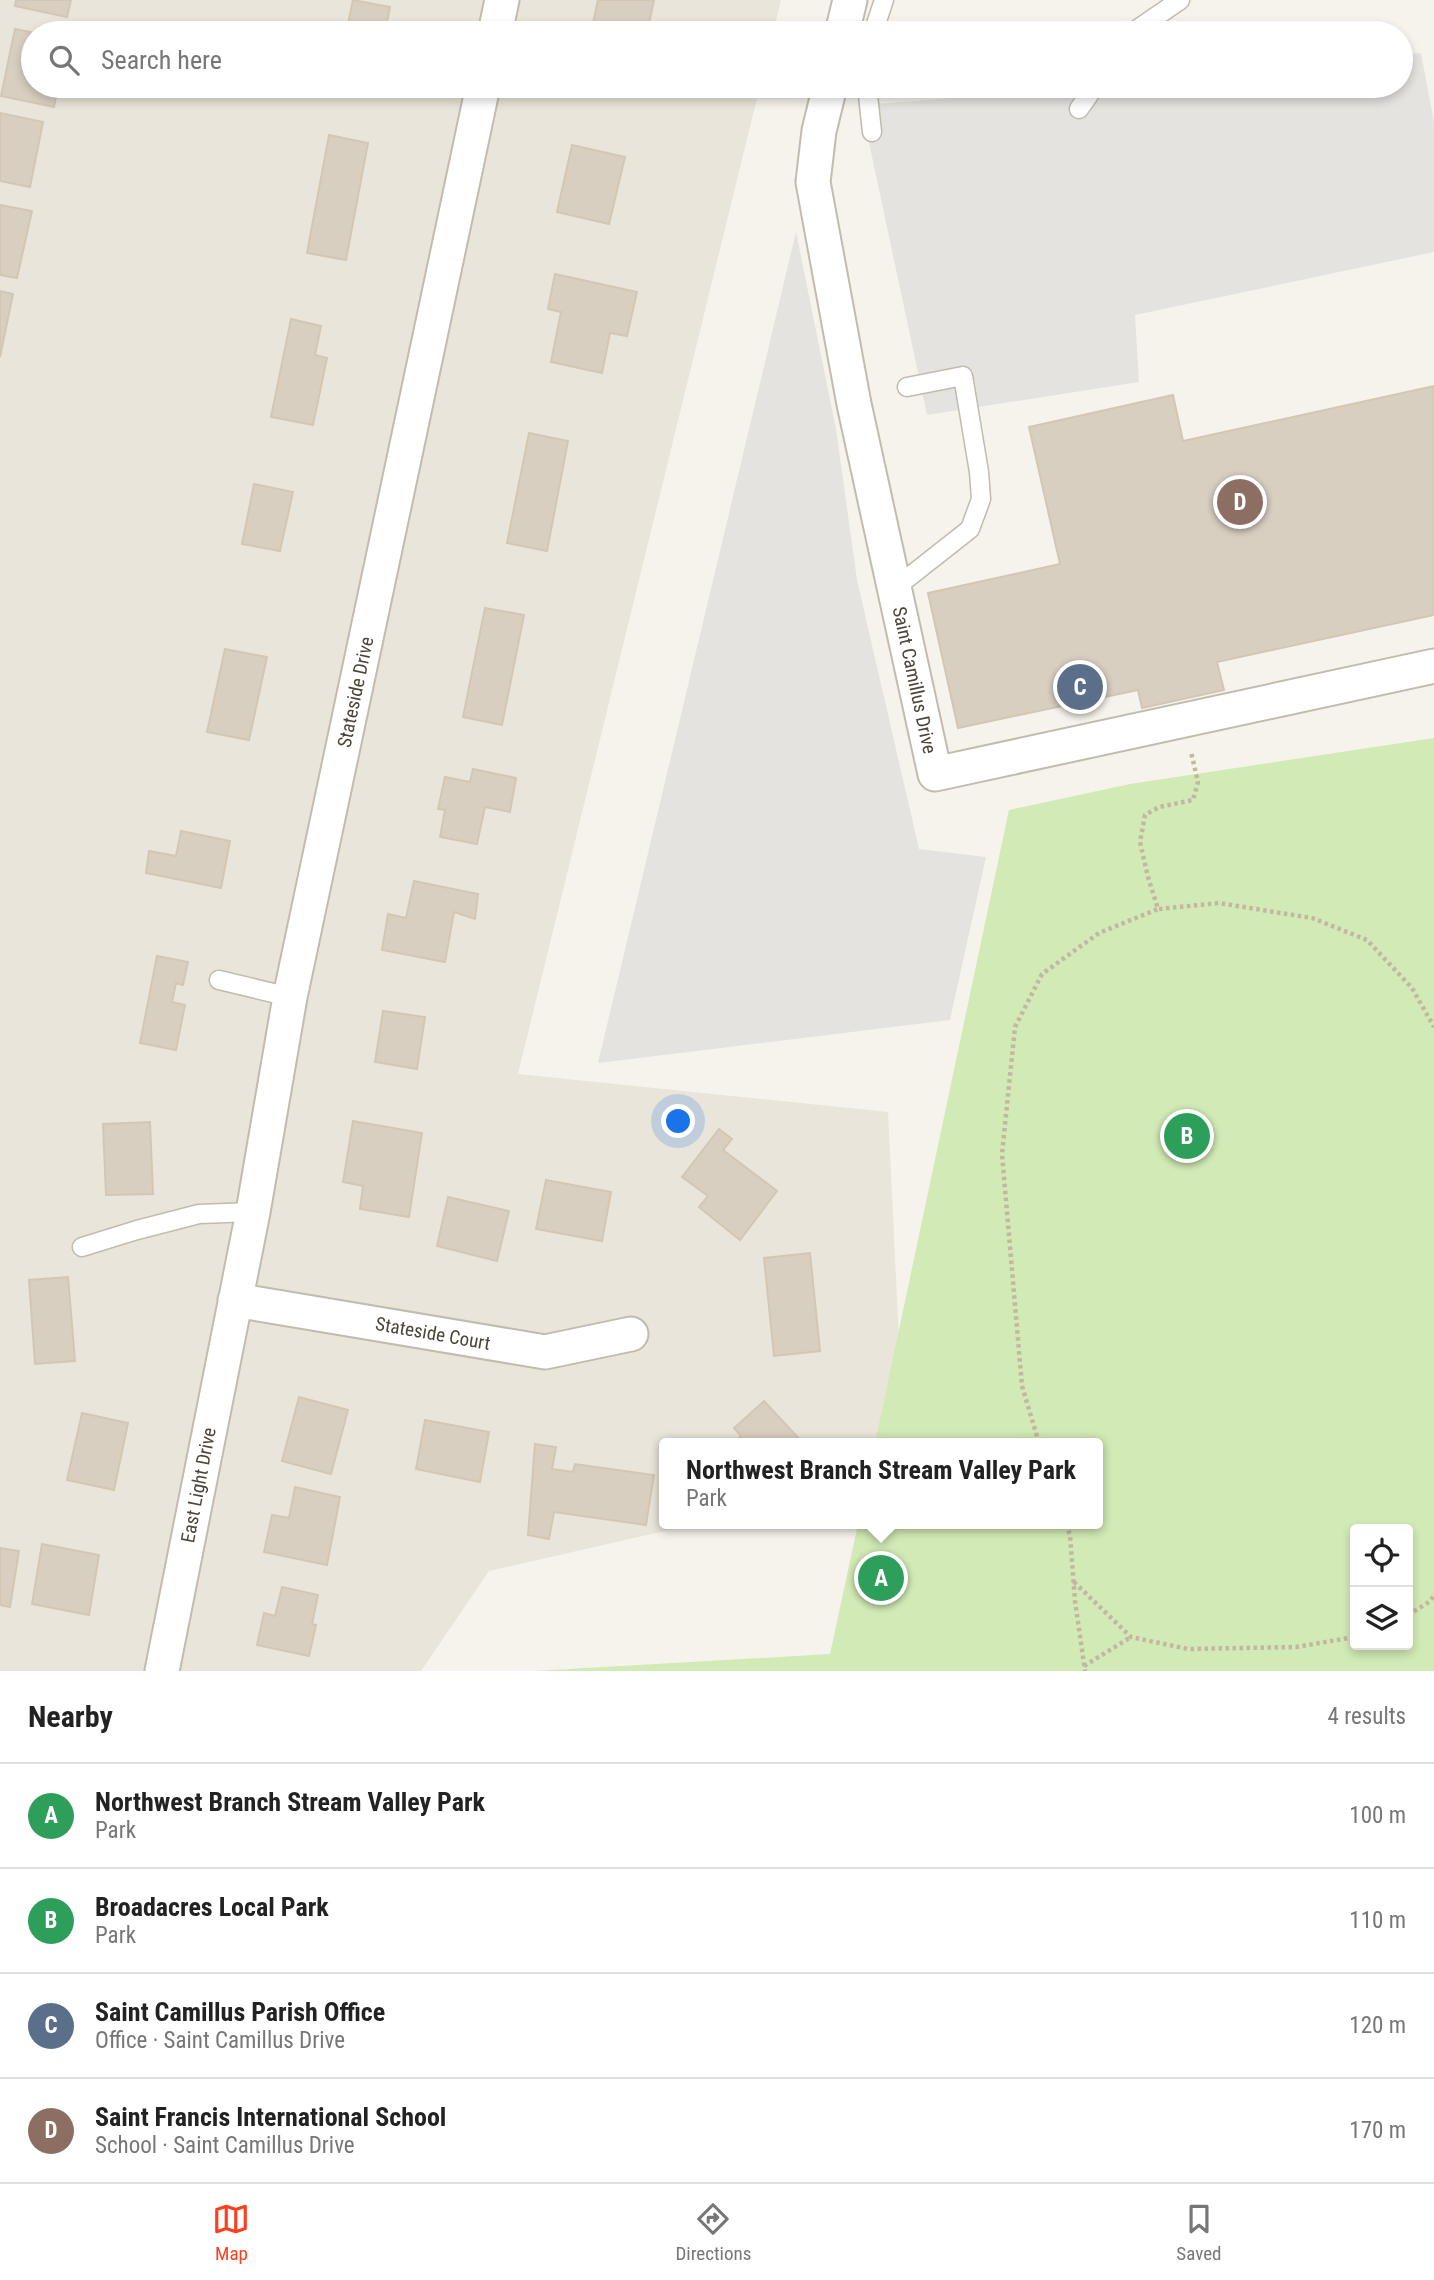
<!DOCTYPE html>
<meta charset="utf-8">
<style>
body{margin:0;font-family:"Roboto Condensed",sans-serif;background:#f2f2f2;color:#222}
.controls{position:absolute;right:21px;bottom:21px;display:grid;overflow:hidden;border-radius:7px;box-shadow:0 4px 10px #0003}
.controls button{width:63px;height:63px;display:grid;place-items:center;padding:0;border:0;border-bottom:2px solid #e0e0e0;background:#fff;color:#222;font:35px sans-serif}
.you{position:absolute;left:679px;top:1122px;width:24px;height:24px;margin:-18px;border:5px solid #fff;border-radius:50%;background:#1a73e8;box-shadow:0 0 0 10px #1a73e833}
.badge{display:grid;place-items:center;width:46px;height:46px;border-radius:50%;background:#fc3f1d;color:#fff;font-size:23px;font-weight:700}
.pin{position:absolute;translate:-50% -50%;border:4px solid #fff;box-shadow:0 2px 7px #0006}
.popup{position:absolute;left:659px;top:1438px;width:444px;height:91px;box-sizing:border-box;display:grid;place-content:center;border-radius:7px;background:#fff;filter:drop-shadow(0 2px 5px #0005);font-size:23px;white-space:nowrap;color:#767676}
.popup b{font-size:26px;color:#222}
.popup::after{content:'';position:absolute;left:50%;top:100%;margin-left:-14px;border:14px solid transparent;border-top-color:#fff}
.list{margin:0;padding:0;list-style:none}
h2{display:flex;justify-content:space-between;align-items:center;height:91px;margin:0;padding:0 28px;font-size:30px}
h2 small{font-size:23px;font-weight:400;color:#767676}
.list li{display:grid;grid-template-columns:46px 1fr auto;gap:21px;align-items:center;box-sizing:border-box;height:105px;padding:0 28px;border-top:2px solid #e0e0e0}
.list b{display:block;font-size:26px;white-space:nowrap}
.list p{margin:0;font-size:23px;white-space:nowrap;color:#767676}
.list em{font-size:23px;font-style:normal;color:#767676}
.icon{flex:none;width:38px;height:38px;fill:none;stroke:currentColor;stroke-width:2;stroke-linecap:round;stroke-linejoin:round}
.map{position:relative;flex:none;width:1434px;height:1671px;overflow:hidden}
.search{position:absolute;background:#fff;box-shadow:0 4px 10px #0003;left:21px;right:21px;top:21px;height:77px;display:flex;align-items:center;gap:18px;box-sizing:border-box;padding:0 24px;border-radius:38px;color:#767676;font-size:26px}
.sheet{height:511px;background:#fff}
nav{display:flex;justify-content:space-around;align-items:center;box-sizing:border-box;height:98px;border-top:2px solid #e0e0e0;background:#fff;font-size:19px;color:#767676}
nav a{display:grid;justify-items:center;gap:4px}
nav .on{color:#fc3f1d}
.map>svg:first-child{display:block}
.residential{fill:#eae5da}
.green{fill:#d2eab5;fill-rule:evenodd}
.parking{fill:#e5e3e0}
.building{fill:#d8cfc1;stroke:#d3c7b4;stroke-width:2}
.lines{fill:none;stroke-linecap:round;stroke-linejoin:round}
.lane-casing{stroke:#c2bbae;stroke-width:21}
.street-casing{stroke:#c2bbae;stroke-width:37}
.path{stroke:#c4b79f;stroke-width:4.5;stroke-dasharray:3.5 3.5;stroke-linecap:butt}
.lane{stroke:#fff;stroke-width:18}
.street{stroke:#fff;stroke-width:33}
.labels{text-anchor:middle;stroke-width:5;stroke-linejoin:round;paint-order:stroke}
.street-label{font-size:19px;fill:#4b4439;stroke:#fff}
</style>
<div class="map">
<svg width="1434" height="1671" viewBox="0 0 1434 1671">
<rect width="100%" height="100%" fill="#f6f3ec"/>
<path class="residential" d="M0,0H781L773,33H33V86H760L518,1074L888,1112L904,1443H664V1524H695L489,1571L421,1671H0Z"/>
<path class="green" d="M1434,738V1671H535L830,1654L858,1524H1098V1443H875L1009,810L1130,784ZM1408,1529V1645H1355V1529Z"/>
<path class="parking" d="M1421,53L1434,122V252L1135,315L1139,382L927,415L861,105L1114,86H1401V55Z
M796,232L836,429L857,580L919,849L986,857L950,1020L598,1063Z"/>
<path class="building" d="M16,0H71L67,17L15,6Z
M353,0L390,7L387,22L393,24L392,33H346Z
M598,0H654L647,33H620L592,27Z
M15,29L35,33H33V86H58L54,107L1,96Z
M0,113L43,122L30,187L0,181Z
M329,135L368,143L346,260L307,253Z
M572,145L625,157L609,224L557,212Z
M0,205L32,211L17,278L0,275Z
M555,274L637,292L627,336L610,333L602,373L551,362L561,312L548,309Z
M0,291L13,294L0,357Z
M291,319L321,326L315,355L327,358L313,425L271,417Z
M1434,386V615L1217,662L1224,690L1142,708L1138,690L958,728L928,593L1060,564L1029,427L1173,395L1183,441Z
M529,433L568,441L547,551L507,543Z
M254,484L293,492L280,551L242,544Z
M485,608L524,615L502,725L463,717Z
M225,649L267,657L249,740L207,732Z
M473,769L516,778L510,812L485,807L477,844L440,837L445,810L438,809L445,777L470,782Z
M181,831L230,841L221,888L146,873L149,851L176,856Z
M414,881L478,894L475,919L454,912L445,962L382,950L388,914L406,918Z
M157,956L188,962L183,985L176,983L172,1002L185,1005L176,1050L140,1043Z
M383,1011L425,1017L417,1069L375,1062Z
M353,1121L422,1133L409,1217L360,1209L363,1186L343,1182Z
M150,1122L153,1194L106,1195L103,1124Z
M719,1129L732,1139L723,1150L777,1191L740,1240L699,1207L708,1196L682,1177Z
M546,1180L611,1192L602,1241L536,1229Z
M448,1197L509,1211L497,1261L437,1246Z
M810,1253L820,1351L774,1356L764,1258Z
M68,1277L75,1361L35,1364L29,1280Z
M299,1397L348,1410L331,1474L282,1461Z
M764,1401L803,1443H734L741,1436L734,1428Z
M82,1413L128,1423L114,1490L67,1480Z
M425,1420L489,1432L480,1482L416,1469Z
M535,1444L556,1447L552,1469L573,1472L575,1464L654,1475L646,1525L554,1512L549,1539L528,1535Z
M295,1487L340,1497L327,1565L264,1552L272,1515L289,1518Z
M42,1544L99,1555L89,1615L32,1604Z
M0,1548L19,1551L10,1607L0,1605Z
M282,1587L318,1595L312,1624L316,1625L309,1656L257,1645L264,1613L275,1616Z"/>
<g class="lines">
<defs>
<path id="lane" d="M873,33L884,0
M1132,33L1180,0
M867,86L872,132
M1079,109L1095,86
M895,588L970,529L981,499L979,472L963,376L907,387
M219,980L290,997
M82,1247L137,1230L199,1214L253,1212"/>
<path id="street" d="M495,33L502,0
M842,33L850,0
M830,86L819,131L813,182L854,404L935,774L1434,666
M235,1300L545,1352L631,1334
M162,1671L253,1212L290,997L483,86"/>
</defs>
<use href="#lane" class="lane-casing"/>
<use href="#street" class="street-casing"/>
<path class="path" d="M1159,909L1219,903L1312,918L1367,940L1412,988L1434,1027
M1039,1443L1022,1386L1002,1154L1015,1027L1042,974L1099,933L1158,909L1148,877L1140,842L1145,815L1159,807L1193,800L1198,782L1191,752
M1066,1524L1070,1535L1075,1601L1085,1671
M1074,1582L1131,1637L1188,1649L1296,1647L1355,1637
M1408,1615L1429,1602L1434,1596
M1084,1666L1131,1637"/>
<use href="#lane" class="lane"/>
<use href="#street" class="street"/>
</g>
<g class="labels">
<g class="street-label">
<text transform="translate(915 680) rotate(78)" y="7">Saint Camillus Drive</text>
<text transform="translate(355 692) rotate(-78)" y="7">Stateside Drive</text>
<text transform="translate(433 1333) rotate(10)" y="7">Stateside Court</text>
<text transform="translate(198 1485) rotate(-79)" y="7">East Light Drive</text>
</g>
</g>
</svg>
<div class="controls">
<button><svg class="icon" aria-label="locate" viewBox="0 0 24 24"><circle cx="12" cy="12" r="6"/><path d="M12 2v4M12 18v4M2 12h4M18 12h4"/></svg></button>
<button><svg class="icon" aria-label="layers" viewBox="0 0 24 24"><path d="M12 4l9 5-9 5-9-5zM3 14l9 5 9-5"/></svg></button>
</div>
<div class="you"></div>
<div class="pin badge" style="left:881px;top:1578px;background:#2e9e5b">A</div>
<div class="popup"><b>Northwest Branch Stream Valley Park</b>Park</div>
<div class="pin badge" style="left:1187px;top:1136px;background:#2e9e5b">B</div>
<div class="pin badge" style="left:1080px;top:687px;background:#5c6f8a">C</div>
<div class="pin badge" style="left:1240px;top:502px;background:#8d6e63">D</div>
<div class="search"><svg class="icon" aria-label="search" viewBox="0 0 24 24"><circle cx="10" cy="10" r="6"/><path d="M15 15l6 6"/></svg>Search here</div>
</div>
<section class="sheet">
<h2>Nearby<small>4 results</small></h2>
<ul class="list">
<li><span class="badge" style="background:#2e9e5b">A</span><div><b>Northwest Branch Stream Valley Park</b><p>Park</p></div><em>100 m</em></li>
<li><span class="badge" style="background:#2e9e5b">B</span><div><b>Broadacres Local Park</b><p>Park</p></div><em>110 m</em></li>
<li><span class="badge" style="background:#5c6f8a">C</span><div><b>Saint Camillus Parish Office</b><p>Office · Saint Camillus Drive</p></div><em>120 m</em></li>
<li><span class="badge" style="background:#8d6e63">D</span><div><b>Saint Francis International School</b><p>School · Saint Camillus Drive</p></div><em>170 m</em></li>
</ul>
</section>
<nav>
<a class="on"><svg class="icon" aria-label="map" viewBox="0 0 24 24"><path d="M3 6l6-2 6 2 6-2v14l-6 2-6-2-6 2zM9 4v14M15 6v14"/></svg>Map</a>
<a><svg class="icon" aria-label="directions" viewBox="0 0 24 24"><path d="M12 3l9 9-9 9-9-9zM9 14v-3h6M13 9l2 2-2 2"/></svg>Directions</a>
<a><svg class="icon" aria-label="saved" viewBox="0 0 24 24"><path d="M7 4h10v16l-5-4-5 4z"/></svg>Saved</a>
</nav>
